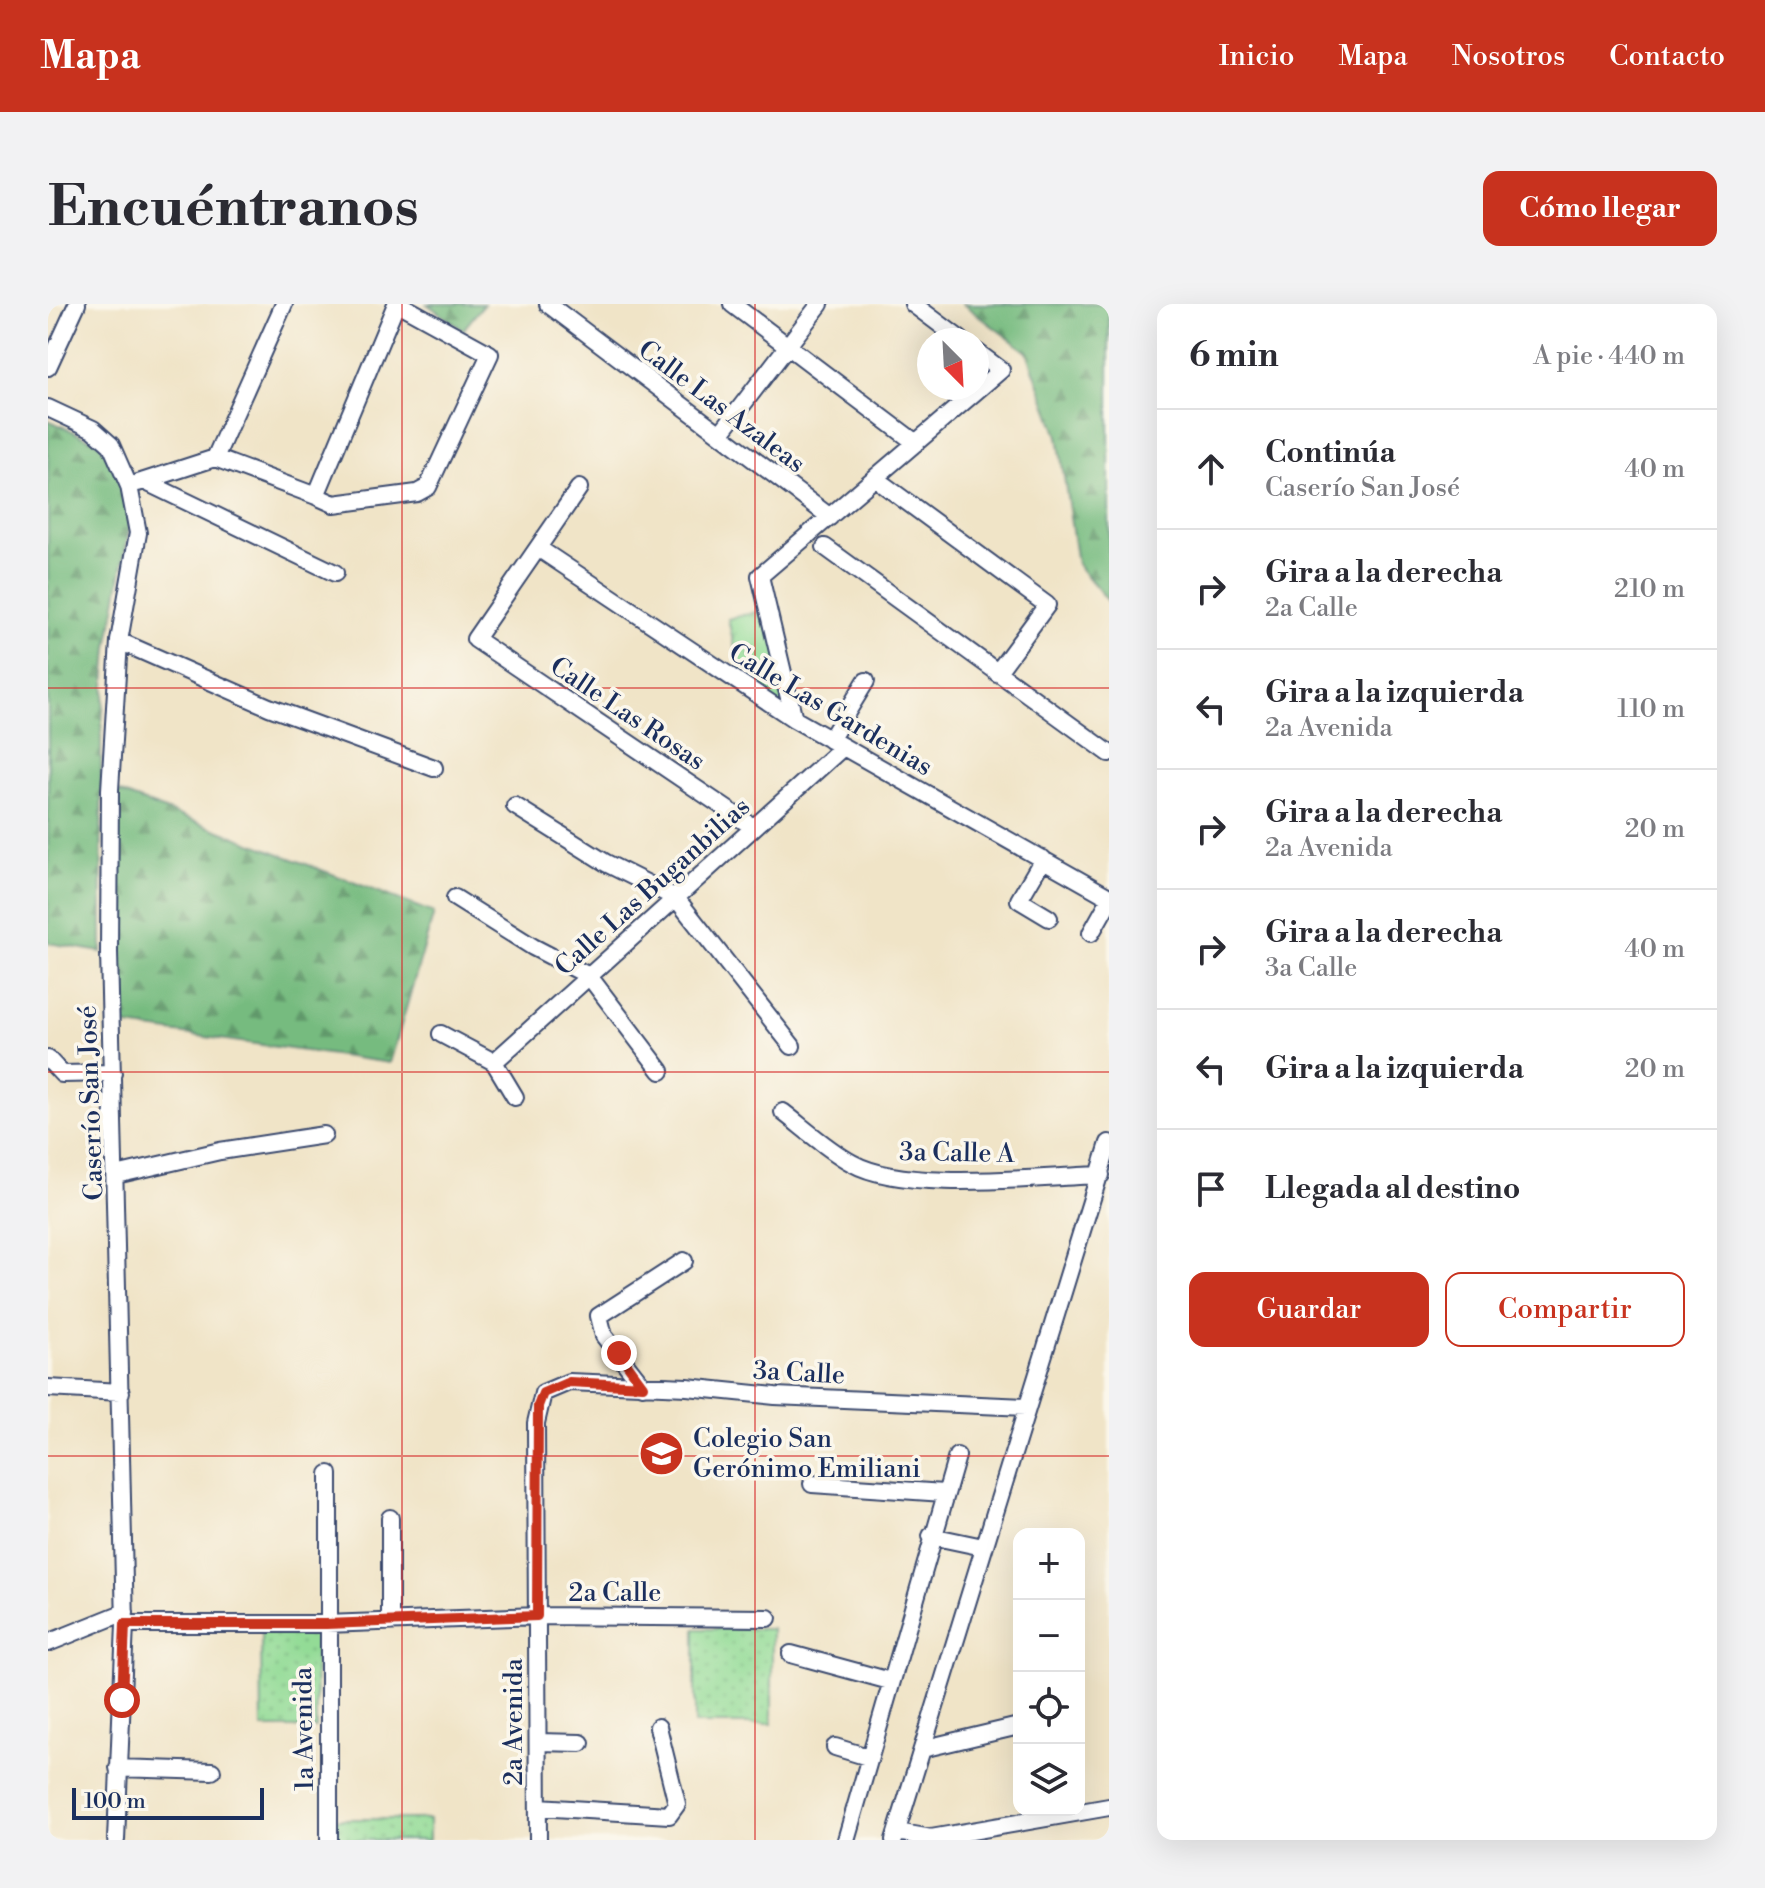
<!DOCTYPE html>
<html lang="es">
<meta charset="utf-8">
<style>
body{margin:0;font-family:"Libre Bodoni",serif;background:#f2f2f3;color:#2b2b33}
.controls{position:absolute;right:24px;bottom:24px;display:grid;overflow:hidden;border-radius:16px;box-shadow:0 8px 32px #0002}
.controls button{width:72px;height:72px;display:grid;place-items:center;padding:0;border:0;border-bottom:2px solid #e1e1e2;background:#fff;color:#2b2b33;font:40px sans-serif}
.compass{position:absolute;left:869px;top:24px;width:72px;height:72px;border-radius:50%;background:#fff;box-shadow:0 8px 32px #0002;rotate:156deg}
.scale{position:absolute;left:24px;bottom:20px;width:192px;box-sizing:border-box;padding-left:8px;border:4px solid #1b2f5e;border-top:0;font-size:22px;line-height:28px;white-space:nowrap;color:#1b2f5e;-webkit-text-stroke:6px #fbf7ec;paint-order:stroke}
.stop{position:absolute;width:24px;height:24px;margin:-18px;border:6px solid #c8321e;border-radius:50%;background:#fff}
.stop.end{background:#c8321e;border-color:#fff;box-shadow:0 2px 8px #0008}
.list{margin:0;padding:0;list-style:none}
h2{display:flex;justify-content:space-between;align-items:center;height:104px;margin:0;padding:0 32px;font-size:34px}
h2 small{font-size:26px;font-weight:400;color:#7c7c81}
.list li{display:grid;grid-template-columns:52px 1fr auto;gap:24px;align-items:center;box-sizing:border-box;height:120px;padding:0 32px;border-top:2px solid #e1e1e2}
.list b{display:block;font-size:30px;white-space:nowrap}
.list p{margin:0;font-size:26px;white-space:nowrap;color:#7c7c81}
.list em{font-size:26px;font-style:normal;color:#7c7c81}
.actions{display:flex;gap:16px;padding:24px 32px}
.actions a{flex:1;padding:18px 0;border:2px solid #c8321e;border-radius:16px;text-align:center;font-size:28px;color:#c8321e}
.actions .main{background:#c8321e;color:#fff}
.icon{flex:none;width:44px;height:44px;fill:none;stroke:currentColor;stroke-width:2;stroke-linecap:round;stroke-linejoin:round}
.map{position:relative;flex:none;width:1061px;height:1536px;overflow:hidden;border-radius:16px}
header{display:flex;align-items:center;gap:48px;box-sizing:border-box;height:112px;padding:0 40px;background:#c8321e;color:#fff}
header strong{font-size:38px}
nav{display:flex;gap:44px;margin-inline-start:auto;font-size:28px}
.intro{display:flex;align-items:center;justify-content:space-between;box-sizing:border-box;height:192px;padding:0 48px}
h1{margin:0;font-size:56px}
.button{padding:20px 36px;border-radius:16px;background:#c8321e;color:#fff;font-size:28px;font-weight:700}
main{display:flex;gap:48px;padding:0 48px}
aside{flex:1;background:#fff;border-radius:16px;box-shadow:0 8px 32px #0002}
.map>svg:first-child{display:block}
.grass{fill:url(#grass-dots);stroke:#57857a;stroke-width:2}
.forest{fill:url(#forest-firs);stroke:#48756e;stroke-width:2}
.park{fill:url(#park-tufts);stroke:#57857a;stroke-width:2}
.lines{fill:none;stroke-linecap:round;stroke-linejoin:round}
.minor-casing{stroke:#3b4a6e;stroke-width:20}
.minor{stroke:#fff;stroke-width:16}
.route{stroke:#c8321e;stroke-width:10}
.grid{fill:none;stroke:#d62828;stroke-width:2;stroke-opacity:0.55}
.labels{text-anchor:middle;stroke-width:7;stroke-linejoin:round;paint-order:stroke}
.street-label{font-size:26px;fill:#1b2f5e;stroke:#fbf7ec}
.poi-label{font-size:26px;fill:#1b2f5e;stroke:#fbf7ec;text-anchor:start}
</style>
<header>
<strong>Mapa</strong>
<nav><a>Inicio</a><a>Mapa</a><a>Nosotros</a><a>Contacto</a></nav>
</header>
<div class="intro"><h1>Encuéntranos</h1><a class="button">Cómo llegar</a></div>
<main>
<div class="map">
<svg width="1061" height="1536" viewBox="0 0 1061 1536">
<defs>
<pattern id="grass-dots" width="8" height="8" patternUnits="userSpaceOnUse" patternTransform="scale(2)"><rect width="8" height="8" fill="#93db96"/><path d="M2 2h.1M6 6h.1" fill="none" stroke="#7ebc84" stroke-width="1.8" stroke-linecap="round"/></pattern>
<pattern id="forest-firs" width="22" height="20" patternUnits="userSpaceOnUse" patternTransform="scale(2)"><rect width="22" height="20" fill="#76bb7f"/><path d="M5 1l3.5 6h-7zM16 11l3.5 6h-7z" fill="#60986b"/></pattern>
<pattern id="park-tufts" width="24" height="20" patternUnits="userSpaceOnUse" patternTransform="scale(2)"><rect width="24" height="20" fill="#93db96"/><path d="M3 7l-1-3M5 7V3M7 7l1-3M15 17l-1-3M17 17v-4M19 17l1-3" fill="none" stroke="#7ebc84"/></pattern>
</defs>
<rect width="100%" height="100%" fill="#fbf7ec"/>
<filter id="ink" filterUnits="userSpaceOnUse"><feTurbulence type="fractalNoise" baseFrequency=".0125" numOctaves="2"/><feDisplacementMap in="SourceGraphic" scale="16" xChannelSelector="R" yChannelSelector="G"/><feConvolveMatrix kernelMatrix="1 2 1 2 8 2 1 2 1" color-interpolation-filters="sRGB"/></filter>
<filter id="wash" filterUnits="userSpaceOnUse"><feTurbulence type="fractalNoise" baseFrequency=".006" numOctaves="4" result="noise"/><feDisplacementMap in="SourceGraphic" scale="32" xChannelSelector="R" yChannelSelector="G"/><feGaussianBlur stdDeviation="1.8" result="paint"/><feColorMatrix in="noise" values="0 0 0 0 0 0 0 0 0 0 0 0 0 0 0 0 0 1.4 0 .05"/><feComposite in="paint" operator="in"/></filter>
<g filter="url(#wash)">
<rect width="100%" height="100%" fill="#f0e4c7"/>
<path class="grass" d="M647,1325H724V1420H647Z
M267,1327L268,1424H214L213,1328Z
M286,1515H381V1536H285Z"/>
<path class="forest" d="M379,0H436L415,26Z
M915,0H1061V298L1029,260L1010,132L979,48Z
M0,116L51,139L79,187L81,225L60,344L53,431L54,648L0,639Z
M70,488L386,609L342,759L72,721Z"/>
<path class="park" d="M720,305L746,415L696,383L680,315Z"/>
</g>
<g filter="url(#ink)">
<g class="lines">
<defs>
<path id="minor" d="M236,0L167,154L268,192L348,0
M500,0L782,213
M684,0L868,139
M865,0L913,36
M0,63L29,0
M0,104L45,125L63,141L81,182L90,229L71,337L62,486L61,648L77,1320L68,1536
M672,130L772,0
M96,177L287,269
M90,179L167,154
M836,181L999,301L949,369
M531,184L427,335L705,523
M268,192L286,200L369,189L380,183L442,50L351,0
M777,243L1061,449
M490,244L746,415L1061,593
M71,337L221,403L386,464
M746,415L712,272L953,66L929,48
M782,436L818,377
M467,502L558,559L628,594L744,742
M995,555L971,596L1001,614
M407,594L485,643L541,672L613,767
M1043,629L1061,597
M393,730L446,758
M0,755L14,770L65,769
M446,758L795,443
M446,758L467,793
M735,808C757,825 780,846 804,859C857,889 990,873 1053,871
M68,871L172,847L276,831
M595,1082L556,1032L551,1012L636,957
M0,1084L73,1088
M764,1180L896,1189
M883,1232L935,1243
M342,1318V1214
M77,1320H278L489,1312L720,1314
M0,1339L77,1308
M743,1350L842,1377
M490,1438L533,1439
M787,1443L820,1453
M874,1445L971,1422
M70,1464L164,1467
M490,1503L621,1511L629,1500L610,1423
M849,1528L883,1534L1061,1503
M281,1536V1170
M490,1536L488,1119L495,1089L521,1078L639,1083L727,1092L978,1103
M798,1536L909,1152
M846,1536L1061,839"/>
</defs>
<use href="#minor" class="minor-casing"/>
<use href="#minor" class="minor"/>
</g>
</g>
<g class="lines" filter="url(#ink)">
<path class="route" d="M74,1396L77,1320H278L489,1312L490,1102L495,1089L521,1078L595,1082L571,1049"/>
</g>
<path class="grid" d="M354,0V1536M707,0V1536M0,384H1061M0,768H1061M0,1152H1061"/>
<defs>
<symbol id="school-disc" viewBox="-11 -11 22 22"><circle r="9.5" fill="#c8321e" stroke="#fbf7ec"/><path d="M0-5L7-2L0 1L-7-2ZM-4 1L0 2.5L4 1V4Q0 6-4 4Z" fill="#fff"/></symbol>
</defs>
<g fill-rule="evenodd">
<use href="#school-disc" x="588" y="1124" width="51" height="51"/>
</g>
<g class="labels">
<g class="street-label">
<text transform="translate(674 102) rotate(37)" y="9">Calle Las Azaleas</text>
<text transform="translate(783 405) rotate(31)" y="9">Calle Las Gardenias</text>
<text transform="translate(580 409) rotate(34)" y="9">Calle Las Rosas</text>
<text transform="translate(604 582) rotate(-42)" y="9">Calle Las Buganbilias</text>
<text transform="translate(42 799) rotate(-92)" y="9">Caserío San José</text>
<text transform="translate(909 848) rotate(1)" y="9">3a Calle A</text>
<text transform="translate(751 1068) rotate(3)" y="9">3a Calle</text>
<text x="567" y="1297">2a Calle</text>
<text transform="translate(465 1418) rotate(-90)" y="9">2a Avenida</text>
<text transform="translate(255 1425) rotate(-91)" y="9">1a Avenida</text>
</g>
<g class="poi-label">
<text x="645" y="1143">Colegio San<tspan x="645" dy="30">Gerónimo Emiliani</tspan></text>
</g>
</g>
</svg>
<div class="controls">
<button>+</button>
<button>−</button>
<button><svg class="icon" aria-label="locate" viewBox="0 0 24 24"><circle cx="12" cy="12" r="6"/><path d="M12 2v4M12 18v4M2 12h4M18 12h4"/></svg></button>
<button><svg class="icon" aria-label="layers" viewBox="0 0 24 24"><path d="M12 4l9 5-9 5-9-5zM3 14l9 5 9-5"/></svg></button>
</div>
<svg class="compass" viewBox="-18 -18 36 36"><path d="M0-13l5 13h-10z" fill="#e53935"/><path d="M0 13l5-13h-10z" fill="#7c7c81"/></svg>
<div class="scale">100 m</div>
<div class="stop" style="left:74px;top:1396px"></div>
<div class="stop end" style="left:571px;top:1049px"></div>
</div>
<aside>
<h2>6 min<small>A pie · 440 m</small></h2>
<ul class="list">
<li><svg class="icon" aria-label="ahead" viewBox="0 0 24 24"><path d="M12 20V5M6 11l6-6 6 6"/></svg><div><b>Continúa</b><p>Caserío San José</p></div><em>40 m</em></li>
<li><svg class="icon" aria-label="right" viewBox="0 0 24 24"><path d="M7 20v-9h11M14 6l5 5-5 5"/></svg><div><b>Gira a la derecha</b><p>2a Calle</p></div><em>210 m</em></li>
<li><svg class="icon" aria-label="left" viewBox="0 0 24 24"><path d="M17 20v-9H6M10 6l-5 5 5 5"/></svg><div><b>Gira a la izquierda</b><p>2a Avenida</p></div><em>110 m</em></li>
<li><svg class="icon" aria-label="right" viewBox="0 0 24 24"><path d="M7 20v-9h11M14 6l5 5-5 5"/></svg><div><b>Gira a la derecha</b><p>2a Avenida</p></div><em>20 m</em></li>
<li><svg class="icon" aria-label="right" viewBox="0 0 24 24"><path d="M7 20v-9h11M14 6l5 5-5 5"/></svg><div><b>Gira a la derecha</b><p>3a Calle</p></div><em>40 m</em></li>
<li><svg class="icon" aria-label="left" viewBox="0 0 24 24"><path d="M17 20v-9H6M10 6l-5 5 5 5"/></svg><div><b>Gira a la izquierda</b></div><em>20 m</em></li>
<li><svg class="icon" aria-label="arrive" viewBox="0 0 24 24"><path d="M6 21V4h12l-3 4 3 4H6"/></svg><div><b>Llegada al destino</b></div></li>
</ul>
<div class="actions"><a class="main">Guardar</a><a>Compartir</a></div>
</aside>
</main>
